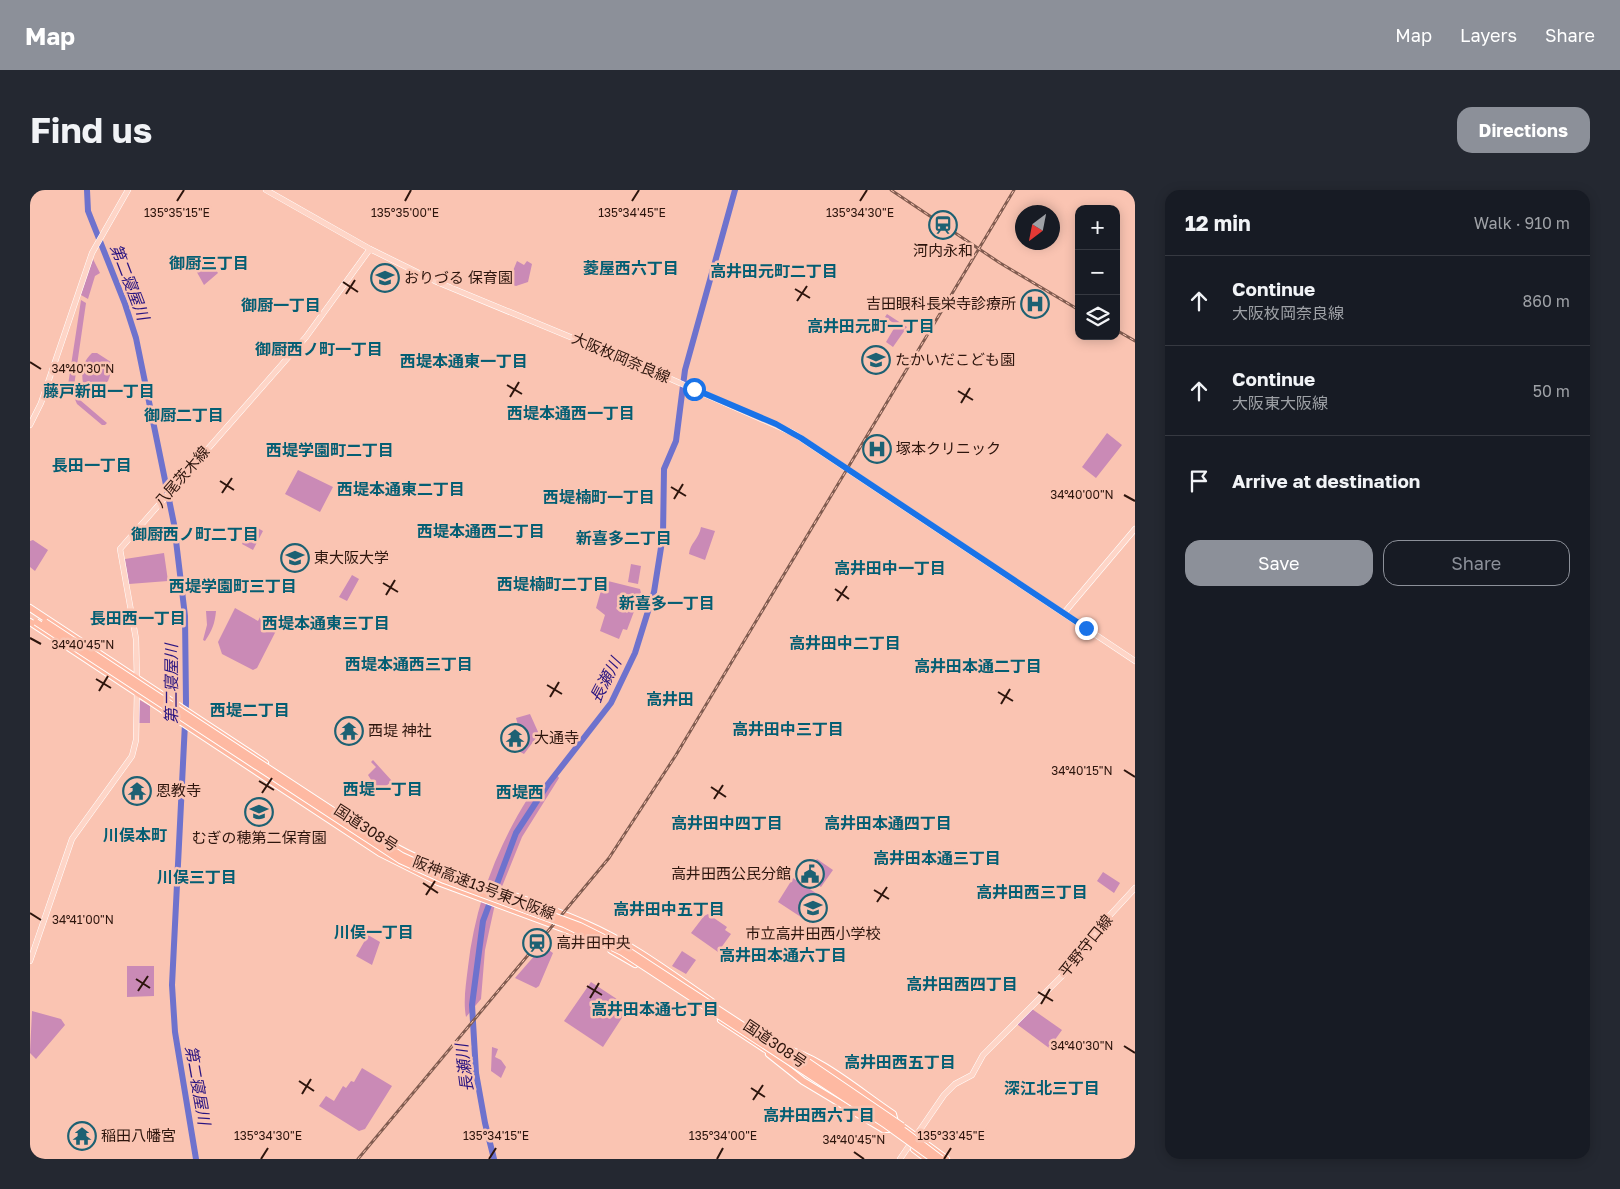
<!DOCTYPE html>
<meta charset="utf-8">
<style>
body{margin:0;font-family:"Golos Text","Noto Sans JP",sans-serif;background:#242831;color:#f1f3f6}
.controls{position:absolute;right:15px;top:15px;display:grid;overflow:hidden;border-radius:10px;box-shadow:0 2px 12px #0003}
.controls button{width:45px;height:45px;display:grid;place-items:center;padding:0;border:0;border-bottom:1px solid #363941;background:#171b24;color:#f1f3f6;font:25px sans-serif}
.compass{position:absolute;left:985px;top:15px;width:45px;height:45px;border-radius:50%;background:#171b24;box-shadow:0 2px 12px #0003;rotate:212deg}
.stop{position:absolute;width:15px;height:15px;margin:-11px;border:4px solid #1a73e8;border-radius:50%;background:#fff}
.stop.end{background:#1a73e8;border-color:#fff;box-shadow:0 1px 5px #0008}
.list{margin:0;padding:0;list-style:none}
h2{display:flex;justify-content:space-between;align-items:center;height:65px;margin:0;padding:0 20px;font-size:21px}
h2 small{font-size:16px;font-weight:400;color:#9ea1a6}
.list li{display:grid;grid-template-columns:32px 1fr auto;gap:15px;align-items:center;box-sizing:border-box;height:90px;padding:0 20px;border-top:1px solid #363941}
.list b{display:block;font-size:19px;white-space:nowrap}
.list p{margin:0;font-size:16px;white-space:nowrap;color:#9ea1a6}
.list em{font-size:16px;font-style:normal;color:#9ea1a6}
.actions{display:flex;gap:10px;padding:15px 20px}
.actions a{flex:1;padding:11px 0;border:1px solid #8c9099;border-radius:15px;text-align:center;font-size:18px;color:#8c9099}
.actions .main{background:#8c9099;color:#fff}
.icon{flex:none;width:28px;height:28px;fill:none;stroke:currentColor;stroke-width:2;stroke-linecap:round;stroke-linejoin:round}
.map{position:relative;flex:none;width:1105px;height:969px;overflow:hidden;border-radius:15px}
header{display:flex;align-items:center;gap:30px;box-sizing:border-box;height:70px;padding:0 25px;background:#8c9099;color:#fff}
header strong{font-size:24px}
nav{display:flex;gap:28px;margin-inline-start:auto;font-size:18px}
.intro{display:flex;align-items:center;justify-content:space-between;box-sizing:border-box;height:120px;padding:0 30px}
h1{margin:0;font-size:35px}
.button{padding:12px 22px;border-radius:15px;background:#8c9099;color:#fff;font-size:18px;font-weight:700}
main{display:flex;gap:30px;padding:0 30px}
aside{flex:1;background:#171b24;border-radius:15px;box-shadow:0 2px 12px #0003}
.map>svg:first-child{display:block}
.green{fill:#ca8ab6}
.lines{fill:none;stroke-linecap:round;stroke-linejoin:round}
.river{stroke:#6e72cd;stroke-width:6}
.major-casing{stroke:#fff;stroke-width:6}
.highway-casing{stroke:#fff;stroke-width:8}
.major{stroke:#fed5c7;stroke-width:5}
.highway{stroke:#feb9a2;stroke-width:6}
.rail-casing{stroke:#815c50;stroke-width:3}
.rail{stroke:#fac4b2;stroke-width:1;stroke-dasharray:4;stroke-linecap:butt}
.highway-bridge-casing{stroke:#fff;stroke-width:8;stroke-linecap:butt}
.highway-bridge{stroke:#feb9a2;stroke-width:6}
.route{stroke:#1a73e8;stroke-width:6}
.ticks{fill:none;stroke:#2d150d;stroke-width:2}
.labels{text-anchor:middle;stroke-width:5;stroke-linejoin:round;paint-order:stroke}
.poi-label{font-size:15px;fill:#2d150d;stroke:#fac4b2;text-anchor:start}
.street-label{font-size:15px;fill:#2d150d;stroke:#fac4b2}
.neighbourhood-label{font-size:16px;font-weight:bold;fill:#045e73;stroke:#fac4b2}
.water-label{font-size:16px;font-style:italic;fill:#291481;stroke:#fac4b2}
.ticks-label{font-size:12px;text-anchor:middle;fill:#2d150d;stroke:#fac4b2;stroke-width:5;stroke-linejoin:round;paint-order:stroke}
</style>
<header>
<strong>Map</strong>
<nav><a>Map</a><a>Layers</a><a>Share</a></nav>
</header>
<div class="intro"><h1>Find us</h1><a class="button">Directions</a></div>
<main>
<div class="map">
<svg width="1105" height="969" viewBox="0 0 1105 969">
<rect width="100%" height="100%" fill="#fac4b2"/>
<path class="green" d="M176,66L188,83L174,95L163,75Z
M63,69L70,83L65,86L58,109L51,105Z
M487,71L494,75L497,71L502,74L498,92L486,96L478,93Z
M51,110L56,113L44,196L38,195Z
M857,124L877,137L863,157L856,152L866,135L855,127Z
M62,163H67L84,174L78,191L71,197L53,193C51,182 53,171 62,163Z
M41,200L45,201L50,210L77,233L75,235H72L47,214Z
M1077,243L1092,255L1066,288L1052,277Z
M268,280L303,297L290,322L255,304Z
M222,335L233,341L223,360L212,354Z
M671,337L685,341L675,370L659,364C660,353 669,349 671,337Z
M3,350L18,360L5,381L0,377V351Z
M134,363L138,391L99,394L95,369Z
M601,374L611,376L608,394L598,392Z
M322,385L329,389L317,411L309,407Z
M574,390L610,399L611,403L597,440L593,439L589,449L570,441L575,425L566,418Z
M205,418L228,431L231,425L249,435L227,478L223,480L192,464L188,452Z
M176,421H186C185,433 182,441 175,451L173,450L177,435Z
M108,509L120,516V533H107Z
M500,524L509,544L494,564L483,558L484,553L492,549L486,528Z
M343,570L362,591L349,602L338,585L346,577L341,572Z
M525,582L529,588L492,647L465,714L455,760L451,809L436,827C433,811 436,794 438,777C445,716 466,659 498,608L504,611Z
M787,669L803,680L791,697L782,691L788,682L781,677Z
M1073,682L1090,693L1084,703L1067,691Z
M763,688L792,707L788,712L792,715L780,733L748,712Z
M678,724L697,737L695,740L701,744L688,762L661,743L674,726Z
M338,745L350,752L342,775L326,766Z
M513,756L523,763L509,796L506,798L485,788Z
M652,761L666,770L656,784L642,776Z
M97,776H124V806L97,807Z
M561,792L599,817L573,857L534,831Z
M1002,819L1032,840L1019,858L988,835V832Z
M2,821L31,829L35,835L6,869L0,863Z
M462,857L468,859L465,867L471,870L476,877L471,888L461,881Z
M332,878L362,896L335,939L329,941L289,916L296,906L304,911L313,896L316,898L321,891L324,892Z"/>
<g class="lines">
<path class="river" d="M57,0L58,21L95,114L106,148L144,334L155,426L156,513L142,795L145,842L166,969
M464,969L455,933L446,883L442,815L453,731L486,643L518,594L581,513L605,463L624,402L633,345L634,279L646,251L655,180L705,0"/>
<defs>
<path id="major" d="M236,0L340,59L407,92L625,182L763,243L1105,471
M0,235L11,213L62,63L98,0
M1034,423L1105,339
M107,490L106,449L90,359L276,147L340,59
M0,771L42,649L102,566L106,550L107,501
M870,969L914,905L925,894L942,885L953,865L1033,785L1069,737L1105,698"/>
<path id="highway" d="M0,418L235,573
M0,432L350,663L408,692L548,744
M348,647C413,687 487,703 556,734C602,754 641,784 682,812
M581,760L605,774
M691,830L743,864
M749,857C791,867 828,901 863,924L865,932
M739,864L773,891L853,939H860
M874,938L916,969
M884,959L897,969"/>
</defs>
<use href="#major" class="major-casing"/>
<use href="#highway" class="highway-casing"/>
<use href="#major" class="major"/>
<use href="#highway" class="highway"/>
<defs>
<path id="rail" d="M861,0L970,73L1049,120
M1086,140L1105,151
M328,969L579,668L646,565L984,0"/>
</defs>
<use href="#rail" class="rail-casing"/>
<use href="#rail" class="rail"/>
<defs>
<path id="highway-bridge" d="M6,432L370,670L414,690L534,734L592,762L856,935L903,969
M15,432L372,666L416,686L550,736L594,758L874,941L911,969
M778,872L872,936"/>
</defs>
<use href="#highway-bridge" class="highway-bridge-casing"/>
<use href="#highway-bridge" class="highway-bridge"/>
</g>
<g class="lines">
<path class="route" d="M664,199L746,234L771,248L1056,438"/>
</g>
<path class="ticks" d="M147,11L154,0M375,11L381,0M602,11L609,0M830,11L837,0M313,92L328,102M765,99L780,108M316,104L325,90M767,111L777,96M0,172L11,179M477,195L492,204M928,201L943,210M480,207L489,192M931,213L940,198M190,291L204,300M641,297L656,306M192,303L202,288M1094,305L1105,311M644,309L653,294M353,393L368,402M805,399L819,409M356,405L365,390M807,411L817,396M0,448L11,454M66,489L81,498M517,495L532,504M69,501L78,486M968,502L983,511M520,507L529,492M971,514L980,499M1094,580L1105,587M229,591L244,600M681,597L696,607M232,603L242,588M684,609L693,595M393,693L408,703M844,700L859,709M396,705L405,691M847,712L857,697M0,723L11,730M106,789L120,798M557,796L572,805M108,801L118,786M1008,802L1023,811M560,808L569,793M1011,814L1020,799M1094,856L1105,863M269,891L284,901M721,898L735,907M272,904L281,889M723,910L733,895M824,962L834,969M231,969L238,958M459,969L466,958M687,969L693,958M914,969L921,958"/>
<defs>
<symbol id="station-ring" viewBox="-11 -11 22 22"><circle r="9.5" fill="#fac4b2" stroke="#1d6173" stroke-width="1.5"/><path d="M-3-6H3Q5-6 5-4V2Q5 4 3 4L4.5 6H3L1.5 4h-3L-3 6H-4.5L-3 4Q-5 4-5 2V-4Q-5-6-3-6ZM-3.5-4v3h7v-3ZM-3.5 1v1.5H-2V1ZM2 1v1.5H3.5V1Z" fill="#1d6173"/></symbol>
<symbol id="school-ring" viewBox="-11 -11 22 22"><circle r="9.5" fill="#fac4b2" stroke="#1d6173" stroke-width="1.5"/><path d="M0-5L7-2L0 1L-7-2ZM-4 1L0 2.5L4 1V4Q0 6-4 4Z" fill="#1d6173"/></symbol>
<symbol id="hospital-ring" viewBox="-11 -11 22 22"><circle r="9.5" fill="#fac4b2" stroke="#1d6173" stroke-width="1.5"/><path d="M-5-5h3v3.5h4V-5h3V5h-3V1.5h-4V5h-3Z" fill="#1d6173"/></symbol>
<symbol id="university-ring" viewBox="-11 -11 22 22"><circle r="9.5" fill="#fac4b2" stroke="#1d6173" stroke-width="1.5"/><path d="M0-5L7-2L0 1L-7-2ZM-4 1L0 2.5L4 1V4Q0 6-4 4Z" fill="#1d6173"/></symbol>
<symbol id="temple-ring" viewBox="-11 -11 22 22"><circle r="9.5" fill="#fac4b2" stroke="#1d6173" stroke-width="1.5"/><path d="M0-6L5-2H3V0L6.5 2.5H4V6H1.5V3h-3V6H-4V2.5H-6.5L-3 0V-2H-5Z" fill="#1d6173"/></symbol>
<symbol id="civic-ring" viewBox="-11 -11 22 22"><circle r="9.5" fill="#fac4b2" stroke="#1d6173" stroke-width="1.5"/><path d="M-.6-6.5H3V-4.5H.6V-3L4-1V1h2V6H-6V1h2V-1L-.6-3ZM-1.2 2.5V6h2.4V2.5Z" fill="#1d6173"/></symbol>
</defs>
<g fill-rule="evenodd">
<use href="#station-ring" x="897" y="19" width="32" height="32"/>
<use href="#school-ring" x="339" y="72" width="32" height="32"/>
<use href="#hospital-ring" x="989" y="98" width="32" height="32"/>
<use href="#school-ring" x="830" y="154" width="32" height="32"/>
<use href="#hospital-ring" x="831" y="243" width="32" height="32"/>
<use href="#university-ring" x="249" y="352" width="32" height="32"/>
<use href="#temple-ring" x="303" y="525" width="32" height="32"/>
<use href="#temple-ring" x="469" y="532" width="32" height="32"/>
<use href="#temple-ring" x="91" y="585" width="32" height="32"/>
<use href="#school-ring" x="213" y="606" width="32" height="32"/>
<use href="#civic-ring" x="764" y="668" width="32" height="32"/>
<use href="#school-ring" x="767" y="702" width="32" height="32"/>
<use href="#station-ring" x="491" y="737" width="32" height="32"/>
<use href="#temple-ring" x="36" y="930" width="32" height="32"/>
</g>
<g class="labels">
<g class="poi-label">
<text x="913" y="66" text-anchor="middle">河内永和</text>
<text x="374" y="93">おりづる 保育園</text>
<text x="986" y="119" text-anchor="end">吉田眼科長栄寺診療所</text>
<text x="865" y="175">たかいだこども園</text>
<text x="866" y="264">塚本クリニック</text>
<text x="284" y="373">東大阪大学</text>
<text x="338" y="546">西堤 神社</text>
<text x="504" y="553">大通寺</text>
<text x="126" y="606">恩教寺</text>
<text x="229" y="653" text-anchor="middle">むぎの穂第二保育園</text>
<text x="761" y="689" text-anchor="end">高井田西公民分館</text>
<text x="783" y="749" text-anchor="middle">市立高井田西小学校</text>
<text x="526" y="758">高井田中央</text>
<text x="71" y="951">稲田八幡宮</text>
</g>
<g class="street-label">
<text transform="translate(591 168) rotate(23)" y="5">大阪枚岡奈良線</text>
<text transform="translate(152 287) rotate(-49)" y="5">八尾茨木線</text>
<text transform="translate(336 638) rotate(33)" y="5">国道308号</text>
<text transform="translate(454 698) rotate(21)" y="5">阪神高速13号東大阪線</text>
<text transform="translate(1056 756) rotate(-51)" y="5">平野守口線</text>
<text transform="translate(745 854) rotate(34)" y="5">国道308号</text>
</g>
<g class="neighbourhood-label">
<text x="179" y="79">御厨三丁目</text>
<text x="601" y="84">菱屋西六丁目</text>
<text x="744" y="87">高井田元町二丁目</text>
<text x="251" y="121">御厨一丁目</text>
<text x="841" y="142">高井田元町一丁目</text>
<text x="289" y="165">御厨西ノ町一丁目</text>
<text x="434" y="177">西堤本通東一丁目</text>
<text x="69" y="207">藤戸新田一丁目</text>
<text x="541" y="229">西堤本通西一丁目</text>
<text x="154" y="231">御厨二丁目</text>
<text x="300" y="266">西堤学園町二丁目</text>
<text x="62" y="281">長田一丁目</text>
<text x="371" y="305">西堤本通東二丁目</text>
<text x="569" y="313">西堤楠町一丁目</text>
<text x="451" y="347">西堤本通西二丁目</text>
<text x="165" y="350">御厨西ノ町二丁目</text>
<text x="594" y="354">新喜多二丁目</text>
<text x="860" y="384">高井田中一丁目</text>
<text x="523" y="400">西堤楠町二丁目</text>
<text x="203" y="402">西堤学園町三丁目</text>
<text x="637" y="419">新喜多一丁目</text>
<text x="108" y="434">長田西一丁目</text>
<text x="296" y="439">西堤本通東三丁目</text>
<text x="815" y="459">高井田中二丁目</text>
<text x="379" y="480">西堤本通西三丁目</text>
<text x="948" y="482">高井田本通二丁目</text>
<text x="640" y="515">高井田</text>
<text x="220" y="526">西堤二丁目</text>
<text x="758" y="545">高井田中三丁目</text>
<text x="353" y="605">西堤一丁目</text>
<text x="490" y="608">西堤西</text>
<text x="697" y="639">高井田中四丁目</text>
<text x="858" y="639">高井田本通四丁目</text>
<text x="105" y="651">川俣本町</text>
<text x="907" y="674">高井田本通三丁目</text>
<text x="167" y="693">川俣三丁目</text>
<text x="1002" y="708">高井田西三丁目</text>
<text x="639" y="725">高井田中五丁目</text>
<text x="344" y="748">川俣一丁目</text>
<text x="753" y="771">高井田本通六丁目</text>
<text x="932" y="800">高井田西四丁目</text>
<text x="625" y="825">高井田本通七丁目</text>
<text x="870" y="878">高井田西五丁目</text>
<text x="1022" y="904">深江北三丁目</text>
<text x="789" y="931">高井田西六丁目</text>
</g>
<g class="water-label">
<text transform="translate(100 92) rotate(69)" y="6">第二寝屋川</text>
<text transform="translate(575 490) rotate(-62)" y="6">長瀬川</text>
<text transform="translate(141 494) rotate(-90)" y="6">第二寝屋川</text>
<text transform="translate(434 878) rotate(-97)" y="6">長瀬川</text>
<text transform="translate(168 895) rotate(80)" y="6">第二寝屋川</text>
</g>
</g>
<g class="ticks-label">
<text x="147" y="27">135°35'15"E</text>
<text x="375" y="27">135°35'00"E</text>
<text x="602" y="27">135°34'45"E</text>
<text x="830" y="27">135°34'30"E</text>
<text x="53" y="183">34°40'30"N</text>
<text x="1052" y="309">34°40'00"N</text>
<text x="53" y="459">34°40'45"N</text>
<text x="1052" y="585">34°40'15"N</text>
<text x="53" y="734">34°41'00"N</text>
<text x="1052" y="860">34°40'30"N</text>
<text x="238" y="950">135°34'30"E</text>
<text x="466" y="950">135°34'15"E</text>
<text x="693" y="950">135°34'00"E</text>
<text x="921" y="950">135°33'45"E</text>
<text x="824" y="954">34°40'45"N</text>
</g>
</svg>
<div class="controls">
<button>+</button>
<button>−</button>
<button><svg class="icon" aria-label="layers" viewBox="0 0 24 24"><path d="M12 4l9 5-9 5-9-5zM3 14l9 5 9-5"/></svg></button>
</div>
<svg class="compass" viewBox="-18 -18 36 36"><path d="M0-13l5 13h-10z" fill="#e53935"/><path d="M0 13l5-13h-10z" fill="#9ea1a6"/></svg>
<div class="stop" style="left:664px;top:199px"></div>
<div class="stop end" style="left:1056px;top:438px"></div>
</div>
<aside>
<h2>12 min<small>Walk · 910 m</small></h2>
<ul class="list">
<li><svg class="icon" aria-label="ahead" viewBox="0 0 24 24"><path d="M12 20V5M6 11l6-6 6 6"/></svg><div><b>Continue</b><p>大阪枚岡奈良線</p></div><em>860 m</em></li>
<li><svg class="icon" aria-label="ahead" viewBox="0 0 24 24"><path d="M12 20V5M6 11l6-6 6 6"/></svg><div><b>Continue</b><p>大阪東大阪線</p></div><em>50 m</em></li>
<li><svg class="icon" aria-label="arrive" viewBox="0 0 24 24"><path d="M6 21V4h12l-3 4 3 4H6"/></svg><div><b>Arrive at destination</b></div></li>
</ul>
<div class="actions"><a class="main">Save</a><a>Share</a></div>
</aside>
</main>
